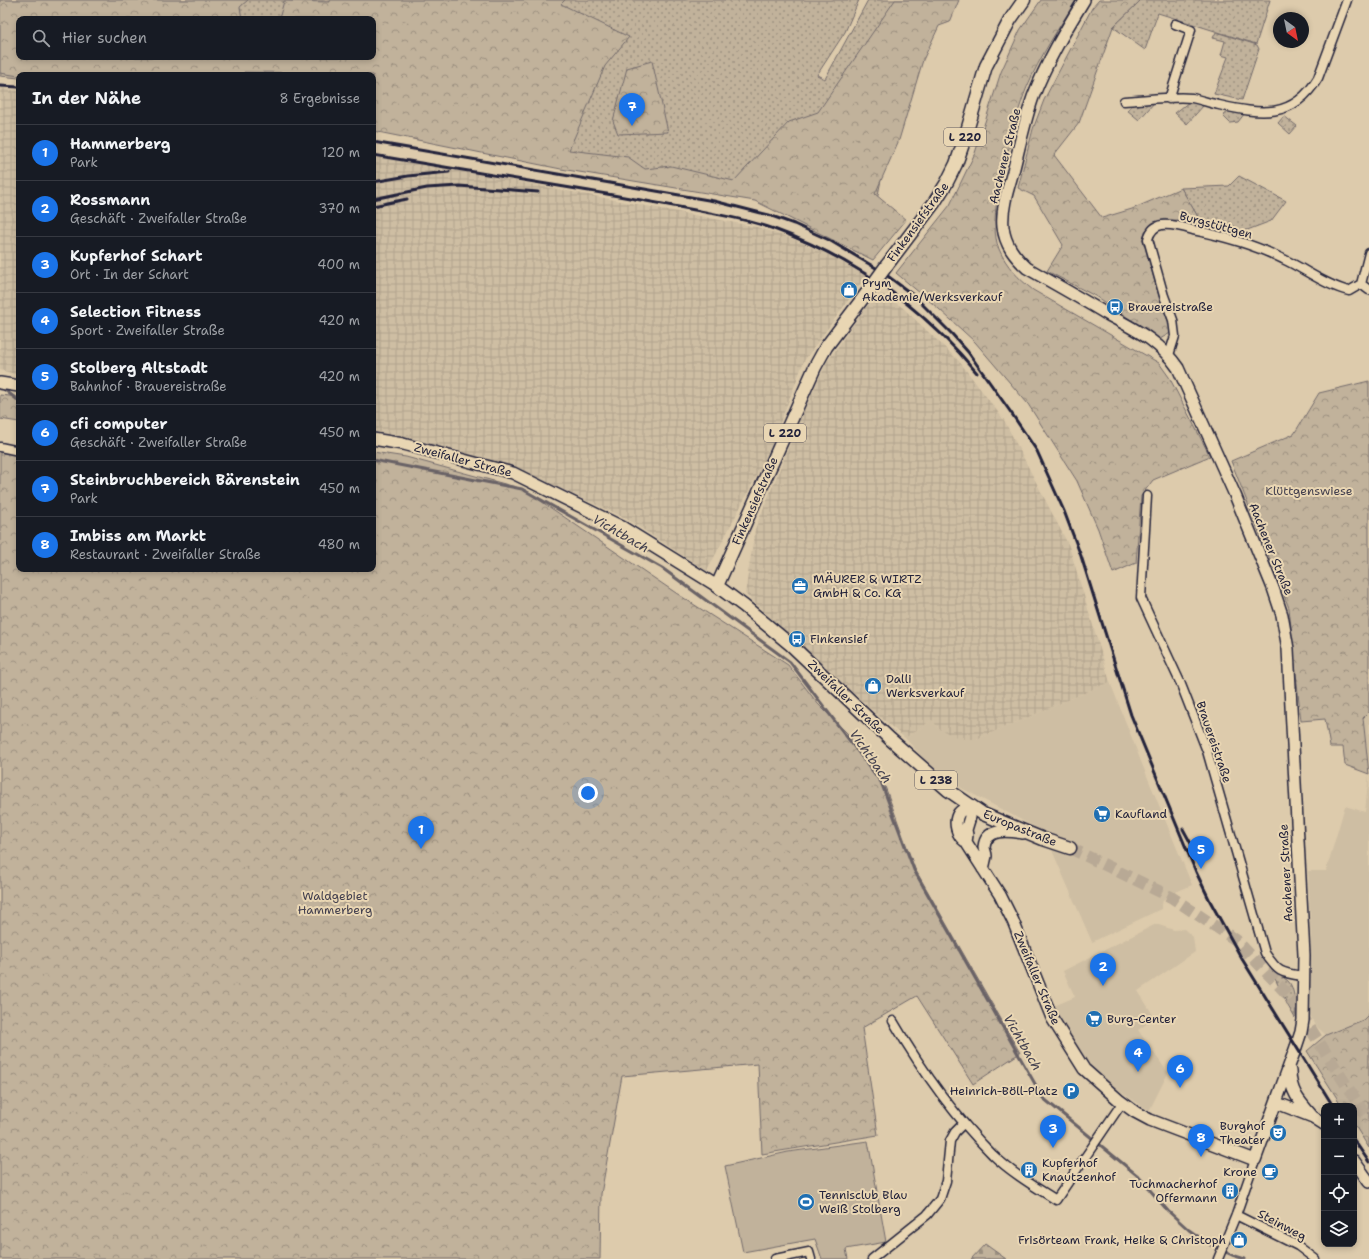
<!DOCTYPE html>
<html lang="de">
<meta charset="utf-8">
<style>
body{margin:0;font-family:"Shantell Sans",sans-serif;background:#242831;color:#f1f3f6}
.controls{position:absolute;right:12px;bottom:12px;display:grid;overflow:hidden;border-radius:8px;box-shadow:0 2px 6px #0003}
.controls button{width:36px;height:36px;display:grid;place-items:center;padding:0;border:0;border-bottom:1px solid #363941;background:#171b24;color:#f1f3f6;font:20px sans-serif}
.compass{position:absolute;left:1273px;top:12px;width:36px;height:36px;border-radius:50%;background:#171b24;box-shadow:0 2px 6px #0003;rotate:147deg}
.you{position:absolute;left:588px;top:793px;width:14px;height:14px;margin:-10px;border:3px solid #fff;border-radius:50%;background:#1a73e8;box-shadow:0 0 0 6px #1a73e833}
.badge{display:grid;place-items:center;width:26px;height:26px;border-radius:50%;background:#1a73e8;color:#fff;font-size:13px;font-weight:700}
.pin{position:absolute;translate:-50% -33px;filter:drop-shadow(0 1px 2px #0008)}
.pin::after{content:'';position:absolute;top:21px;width:14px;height:12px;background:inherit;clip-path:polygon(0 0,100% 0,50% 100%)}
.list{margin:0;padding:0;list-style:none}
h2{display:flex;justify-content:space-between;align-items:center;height:52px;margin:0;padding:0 16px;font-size:17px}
h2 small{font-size:13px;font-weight:400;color:#9ea1a6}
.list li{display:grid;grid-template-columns:26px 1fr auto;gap:12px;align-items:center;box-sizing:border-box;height:56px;padding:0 16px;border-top:1px solid #363941}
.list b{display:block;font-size:15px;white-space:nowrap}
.list p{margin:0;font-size:13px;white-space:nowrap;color:#9ea1a6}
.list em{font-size:13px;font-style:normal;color:#9ea1a6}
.icon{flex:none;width:22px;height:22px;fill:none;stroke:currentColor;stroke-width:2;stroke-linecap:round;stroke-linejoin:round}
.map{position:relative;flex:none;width:1369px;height:1259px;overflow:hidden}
.search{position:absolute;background:#171b24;box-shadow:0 2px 6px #0003;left:16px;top:16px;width:360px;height:44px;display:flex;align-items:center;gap:10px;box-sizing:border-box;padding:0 14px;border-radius:8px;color:#9ea1a6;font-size:15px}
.panel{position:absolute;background:#171b24;box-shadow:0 2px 6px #0003;left:16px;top:72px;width:360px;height:500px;border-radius:8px}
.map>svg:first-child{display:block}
.built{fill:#cebea3}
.industrial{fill:url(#industrial-grid)}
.grass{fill:url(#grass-dots);stroke:#726a6b;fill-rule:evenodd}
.forest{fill:url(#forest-crowns);stroke:#726a6b}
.cemetery{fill:url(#cemetery-stones);stroke:#726a6b}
.garden{fill:#c1b29b;stroke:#726a6b}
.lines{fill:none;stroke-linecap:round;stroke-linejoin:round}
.stream{stroke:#696266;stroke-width:3}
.primary-tunnel{stroke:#b8a995;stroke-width:12;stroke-dasharray:12 6;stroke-linecap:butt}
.street-casing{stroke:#22223b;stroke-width:11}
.secondary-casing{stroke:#22223b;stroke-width:14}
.primary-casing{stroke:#22223b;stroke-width:15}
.street{stroke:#e9d6b3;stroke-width:8}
.secondary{stroke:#e9d6b3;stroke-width:11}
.primary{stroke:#e9d6b3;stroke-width:12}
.rail{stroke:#22223b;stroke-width:3}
.primary-bridge-casing{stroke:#22223b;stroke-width:15;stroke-linecap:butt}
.primary-bridge{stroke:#e9d6b3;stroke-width:12}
.labels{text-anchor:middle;stroke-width:4;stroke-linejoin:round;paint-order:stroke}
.shield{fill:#e9d6b3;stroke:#5e585f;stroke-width:1}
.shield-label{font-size:11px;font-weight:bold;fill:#22223b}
.street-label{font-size:12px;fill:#22223b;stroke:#e9d6b3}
.poi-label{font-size:12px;fill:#22223b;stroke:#e9d6b3;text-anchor:start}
.park-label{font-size:12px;fill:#423f4e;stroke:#e9d6b3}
.water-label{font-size:13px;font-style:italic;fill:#454250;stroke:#e9d6b3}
</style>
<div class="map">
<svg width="1369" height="1259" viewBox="0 0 1369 1259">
<defs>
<pattern id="industrial-grid" width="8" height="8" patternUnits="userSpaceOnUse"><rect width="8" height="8" fill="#cebea3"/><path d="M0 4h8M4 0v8" fill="none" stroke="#b1a38d"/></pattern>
<pattern id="grass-dots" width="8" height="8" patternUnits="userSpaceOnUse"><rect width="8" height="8" fill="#c1b29b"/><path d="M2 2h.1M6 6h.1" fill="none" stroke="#9c9080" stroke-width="1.8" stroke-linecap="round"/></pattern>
<pattern id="forest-crowns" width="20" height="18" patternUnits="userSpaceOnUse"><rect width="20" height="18" fill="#c1b29b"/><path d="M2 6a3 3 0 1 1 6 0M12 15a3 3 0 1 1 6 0" fill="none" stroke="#9c9080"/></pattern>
<pattern id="cemetery-stones" width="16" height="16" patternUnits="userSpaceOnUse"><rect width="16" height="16" fill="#c1b29b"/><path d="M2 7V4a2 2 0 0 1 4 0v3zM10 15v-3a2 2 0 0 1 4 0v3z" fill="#9c9080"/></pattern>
</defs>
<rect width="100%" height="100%" fill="#ddcbac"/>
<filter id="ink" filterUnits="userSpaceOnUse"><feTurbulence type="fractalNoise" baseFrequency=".025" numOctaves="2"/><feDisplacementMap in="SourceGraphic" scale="8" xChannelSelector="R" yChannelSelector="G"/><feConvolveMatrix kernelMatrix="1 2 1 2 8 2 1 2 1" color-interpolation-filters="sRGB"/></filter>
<g filter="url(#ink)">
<path class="built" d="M1110,682L1142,764L1192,885L1171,894L1163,900L1161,909L1092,942L1044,832L954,784L925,760L905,738L932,720L939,729L977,739Z
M1369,712V1014L1363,1020L1326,1035L1317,1027L1310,1015L1311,944L1308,871H1326L1345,806L1365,812L1369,774L1363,718Z
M1156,924L1174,930L1184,929L1193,937L1195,952L1138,991L1155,1018L1138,1030L1168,1073L1149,1111L1104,1080L1086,1061L1071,1039L1054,1006L1075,997L1063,971Z"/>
<path class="industrial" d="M0,88L19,91V375L0,370Z
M373,154L757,227L793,239L829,255L866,276L804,361L768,454L707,571L625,518L515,468L405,438L373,431Z
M882,294L902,307L959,361L1004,420L1069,546L1110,682L977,739H961L939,729L932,720L905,738L873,711L745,594L755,529L802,415L827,362L866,307Z"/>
<path class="grass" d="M0,0H859L845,32L817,75L825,79L868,0H952L935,30L891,130L877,200L775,204L572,167L373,75H19V78L0,76ZM19,19H373V57H19Z
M1141,0H1270L1256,44L1158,13L1145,50L1113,27Z
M1216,32L1257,45L1259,49L1242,100L1214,94L1228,57L1221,55L1225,41L1213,38Z
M1189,102L1204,105L1187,124L1175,113Z
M1154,103L1139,120L1127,110L1134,104Z
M1230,110L1245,113L1238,122L1230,123L1223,116Z
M1284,116L1297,126L1290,134L1278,123Z
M1239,176L1286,201L1271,221L1242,232L1204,227L1181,188L1229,186Z
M1270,968C1276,973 1282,976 1288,981C1295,987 1296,1009 1295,1018L1288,1006Z"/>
<path class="forest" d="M0,0H248L240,7L242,19H19V57H373V19H279L284,1L330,2V0H565L561,4L629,37L605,66L569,150L628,157L645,169L671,166L734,181L789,122L818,112L895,0H959L950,22L939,26L923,60L899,140L875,194L906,220L873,260L755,201L561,169L373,131V75H319L318,73L244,72L245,75L19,76L0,73Z
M1041,0H1076C1059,28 1040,56 1027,87C1019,106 1014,127 1009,148C1002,175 988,222 999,249C1006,266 1019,279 1033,290L1159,363L1169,377L1210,456L1153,480L1141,496L1136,563L1113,573L1098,529L1077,481L1028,404L975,342L939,309L896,273L950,205L975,153L1001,72L1020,30Z
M1099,0H1141L1113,27L1079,123L1054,155L1102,218L1132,209L1181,188L1204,227L1177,220L1161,221L1145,231L1143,240L1159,296L1172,332L1160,339L1095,296L1047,271L1063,245L1034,196L1018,188L1033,129L1044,100L1092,8Z
M652,61L668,132L618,134L613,121L627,68Z
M1369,381V712L1363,718L1369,774L1345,765L1343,747H1330L1325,719L1301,721L1289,608L1231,461L1294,434L1319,393Z
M0,395L19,397V422L0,419Z
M0,450L19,455V569H373V452L406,457L523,489L676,593L788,665L818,704L849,735L883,781L915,869L1020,1053L973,1084L917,996L862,1028L878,1135L762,1154L758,1064L622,1076L601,1194L600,1259H0Z
M1369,1014V1148L1354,1124V1106H1342L1307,1051L1326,1035L1363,1020Z"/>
<path class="cemetery" d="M985,1244L1006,1259H971Z"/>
<path class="garden" d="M868,1141L886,1242L846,1249L848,1259H822L815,1239L743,1252L725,1166L788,1152Z"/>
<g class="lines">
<path class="stream" d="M1,387L19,401
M373,460L522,489L662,568L790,662L881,782L914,870L1043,1098L1138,1176L1168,1211L1189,1230L1212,1246L1232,1255L1245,1259"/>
<path class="primary-tunnel" d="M1070,848L1171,897L1236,940L1291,998L1369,1121"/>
<defs>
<path id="street" d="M1169,99L1191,30L1175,24
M1124,101C1144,100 1173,96 1192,98C1201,100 1210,103 1219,105C1260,114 1293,120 1318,78L1347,0
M1361,284L1369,253
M1169,355L1175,336L1173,320L1164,296L1148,239C1150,232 1154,226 1162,225C1172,224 1183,227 1193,230C1223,236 1255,245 1283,259C1305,269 1325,285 1349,291L1361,284L1369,290
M0,447L19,451
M1147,496L1141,598L1180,682L1207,751L1265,953C1278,972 1280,973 1303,976
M893,1021C921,1069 954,1116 993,1155C1012,1173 1034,1186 1056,1200L1122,1103
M1236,1215L1298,1246L1315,1259
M775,1259L809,1252L811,1259
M872,1259L927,1215L940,1199L946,1181L950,1141L955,1132L964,1123
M1218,1259L1236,1215L1255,1160"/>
<path id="secondary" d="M0,383L19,386
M373,439L403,444L513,473L622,527L717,586
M970,806C966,808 961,810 959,813C953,822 957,836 966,842L1000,895L1013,921L1052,1018L1084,1069L1120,1101L1135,1112L1150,1120L1255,1160L1296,1047L1301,1032L1303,1020L1304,955L1288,649L1282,615L1273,588L1235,495L1178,368C1159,340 1134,329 1105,313C1080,298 1053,283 1027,268C1015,257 1005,245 1003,227C1001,208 1009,186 1014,168C1020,144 1025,120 1033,97C1046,63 1065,31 1084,0
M966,842L967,835L966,830L970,817V806
M983,869C984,865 985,860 986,856C986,853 984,850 984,847C986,827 1009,831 1023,833
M1290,1071C1290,1092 1300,1102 1313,1117
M1277,1103L1313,1117L1324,1124
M1354,1161L1369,1182"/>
<path id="primary" d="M887,265L934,203L946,184L956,164L964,141L986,66L1010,20L1024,0
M869,290L826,347L815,367L717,586L744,606L791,645L890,739L948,790L983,814L1043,839L1070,848"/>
</defs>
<use href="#street" class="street-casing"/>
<use href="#secondary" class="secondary-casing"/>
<use href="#primary" class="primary-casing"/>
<use href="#street" class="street"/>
<use href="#secondary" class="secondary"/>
<use href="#primary" class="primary"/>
<path class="rail" d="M0,86L19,87
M373,142L714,201L769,215L794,224L829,240L881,271L913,295L952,334L968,352L1012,414L1037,451L1064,511L1081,556L1131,715L1196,872L1210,901L1242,959L1333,1106
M373,155C445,167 517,179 589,191C626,197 663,204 700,211C725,216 750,220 774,229C854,258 923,308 977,373
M373,182L408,176L449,172
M373,199L427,188L459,186L538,192
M373,206L407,199
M1183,829L1200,860
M1354,1140L1369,1162"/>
<defs>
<path id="primary-bridge" d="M869,290L887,265"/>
</defs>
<use href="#primary-bridge" class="primary-bridge-casing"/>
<use href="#primary-bridge" class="primary-bridge"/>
</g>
</g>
<defs>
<symbol id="shop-disc" viewBox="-11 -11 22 22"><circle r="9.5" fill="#1f6fb2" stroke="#e9d6b3"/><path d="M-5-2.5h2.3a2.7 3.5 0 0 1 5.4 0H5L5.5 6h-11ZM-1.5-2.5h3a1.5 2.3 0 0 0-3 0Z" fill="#fff"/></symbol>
<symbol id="bus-disc" viewBox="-11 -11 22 22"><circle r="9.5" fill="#1f6fb2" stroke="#e9d6b3"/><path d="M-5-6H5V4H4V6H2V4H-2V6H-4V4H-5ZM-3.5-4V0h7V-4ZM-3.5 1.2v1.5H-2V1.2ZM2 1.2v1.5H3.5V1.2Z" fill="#fff"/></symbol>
<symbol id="office-disc" viewBox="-11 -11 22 22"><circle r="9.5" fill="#1f6fb2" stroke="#e9d6b3"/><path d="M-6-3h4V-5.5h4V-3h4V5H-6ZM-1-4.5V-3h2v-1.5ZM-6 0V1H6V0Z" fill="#fff"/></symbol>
<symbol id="supermarket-disc" viewBox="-11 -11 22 22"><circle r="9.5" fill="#1f6fb2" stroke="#e9d6b3"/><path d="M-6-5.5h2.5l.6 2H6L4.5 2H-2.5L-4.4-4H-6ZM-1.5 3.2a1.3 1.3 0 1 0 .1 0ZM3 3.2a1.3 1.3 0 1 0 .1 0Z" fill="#fff"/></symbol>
<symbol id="parking-disc" viewBox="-11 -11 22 22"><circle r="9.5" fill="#1f6fb2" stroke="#e9d6b3"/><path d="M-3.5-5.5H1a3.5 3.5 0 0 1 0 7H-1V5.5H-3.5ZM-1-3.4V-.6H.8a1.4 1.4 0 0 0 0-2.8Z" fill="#fff"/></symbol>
<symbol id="theatre-disc" viewBox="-11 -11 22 22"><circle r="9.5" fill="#1f6fb2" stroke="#e9d6b3"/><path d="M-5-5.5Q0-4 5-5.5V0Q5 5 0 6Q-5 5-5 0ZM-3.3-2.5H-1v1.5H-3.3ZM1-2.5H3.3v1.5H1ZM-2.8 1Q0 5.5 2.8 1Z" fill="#fff"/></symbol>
<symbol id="building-disc" viewBox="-11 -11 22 22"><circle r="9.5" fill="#1f6fb2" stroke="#e9d6b3"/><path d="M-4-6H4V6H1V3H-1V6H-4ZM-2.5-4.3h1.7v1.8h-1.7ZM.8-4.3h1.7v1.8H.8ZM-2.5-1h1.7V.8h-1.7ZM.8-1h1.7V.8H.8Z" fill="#fff"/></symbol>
<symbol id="cafe-disc" viewBox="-11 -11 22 22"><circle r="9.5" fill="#1f6fb2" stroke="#e9d6b3"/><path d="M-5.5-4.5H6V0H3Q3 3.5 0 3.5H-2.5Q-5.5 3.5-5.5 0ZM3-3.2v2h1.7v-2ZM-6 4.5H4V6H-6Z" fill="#fff"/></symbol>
<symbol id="stadium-disc" viewBox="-11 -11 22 22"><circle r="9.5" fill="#1f6fb2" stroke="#e9d6b3"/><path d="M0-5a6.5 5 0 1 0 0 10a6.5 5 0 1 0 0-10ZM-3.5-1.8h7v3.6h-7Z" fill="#fff"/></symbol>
</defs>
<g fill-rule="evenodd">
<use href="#shop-disc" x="839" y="280" width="20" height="20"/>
<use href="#bus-disc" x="1105" y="297" width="20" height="20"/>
<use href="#office-disc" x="790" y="576" width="20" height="20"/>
<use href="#bus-disc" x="787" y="629" width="20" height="20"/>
<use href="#shop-disc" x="863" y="676" width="20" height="20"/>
<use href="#supermarket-disc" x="1092" y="804" width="20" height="20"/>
<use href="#supermarket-disc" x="1084" y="1009" width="20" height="20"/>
<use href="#parking-disc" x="1061" y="1081" width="20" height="20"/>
<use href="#theatre-disc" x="1268" y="1123" width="20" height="20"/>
<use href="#building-disc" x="1019" y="1160" width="20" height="20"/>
<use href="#cafe-disc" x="1260" y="1162" width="20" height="20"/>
<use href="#building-disc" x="1220" y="1181" width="20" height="20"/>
<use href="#stadium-disc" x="796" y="1192" width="20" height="20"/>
<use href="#shop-disc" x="1229" y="1230" width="20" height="20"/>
</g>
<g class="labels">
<g class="shield">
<rect x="944" y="128" width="42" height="18" rx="3"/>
<rect x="764" y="424" width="42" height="18" rx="3"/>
<rect x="915" y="771" width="42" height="18" rx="3"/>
</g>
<g class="shield-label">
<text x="965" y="141">L 220</text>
<text x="785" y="437">L 220</text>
<text x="936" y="784">L 238</text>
</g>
<g class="street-label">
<text transform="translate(1005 156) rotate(-76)" y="4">Aachener Straße</text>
<text transform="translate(918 222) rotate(-54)" y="4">Finkensiefstraße</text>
<text transform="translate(1216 225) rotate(15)" y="4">Burgstüttgen</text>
<text transform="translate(463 460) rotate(15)" y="4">Zweifaller Straße</text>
<text transform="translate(755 501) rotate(-66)" y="4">Finkensiefstraße</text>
<text transform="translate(1271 549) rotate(68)" y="4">Aachener Straße</text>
<text transform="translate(846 697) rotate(44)" y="4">Zweifaller Straße</text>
<text transform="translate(1214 742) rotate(71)" y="4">Brauereistraße</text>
<text transform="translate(1020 828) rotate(22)" y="4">Europastraße</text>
<text transform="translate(1286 873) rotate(-93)" y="4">Aachener Straße</text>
<text transform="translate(1037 978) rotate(67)" y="4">Zweifaller Straße</text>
<text transform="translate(1282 1225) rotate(28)" y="4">Steinweg</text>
</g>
<g class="poi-label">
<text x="862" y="287">Prym<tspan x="862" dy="14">Akademie/Werksverkauf</tspan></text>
<text x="1128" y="311">Brauereistraße</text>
<text x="813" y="583">MÄURER &amp; WIRTZ<tspan x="813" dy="14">GmbH &amp; Co. KG</tspan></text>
<text x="810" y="643">Finkensief</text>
<text x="886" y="683">Dalli<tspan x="886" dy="14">Werksverkauf</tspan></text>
<text x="1115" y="818">Kaufland</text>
<text x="1107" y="1023">Burg-Center</text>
<text x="1058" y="1095" text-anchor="end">Heinrich-Böll-Platz</text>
<text x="1265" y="1130" text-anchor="end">Burghof<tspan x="1265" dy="14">Theater</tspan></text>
<text x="1042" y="1167">Kupferhof<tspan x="1042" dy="14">Knautzenhof</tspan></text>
<text x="1257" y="1176" text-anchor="end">Krone</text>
<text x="1217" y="1188" text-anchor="end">Tuchmacherhof<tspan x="1217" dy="14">Offermann</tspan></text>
<text x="819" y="1199">Tennisclub Blau<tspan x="819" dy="14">Weiß Stolberg</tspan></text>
<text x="1226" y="1244" text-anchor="end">Frisörteam Frank, Heike &amp; Christoph</text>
</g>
<g class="park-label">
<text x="1309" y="495">Klüttgenswiese</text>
<text x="335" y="900">Waldgebiet<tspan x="335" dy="14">Hammerberg</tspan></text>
</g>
<g class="water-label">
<text transform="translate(621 533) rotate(30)" y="5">Vichtbach</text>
<text transform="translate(871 756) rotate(55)" y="5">Vichtbach</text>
<text transform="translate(1023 1042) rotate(60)" y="5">Vichtbach</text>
</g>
</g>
</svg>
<div class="controls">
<button>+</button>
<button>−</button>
<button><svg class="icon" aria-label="locate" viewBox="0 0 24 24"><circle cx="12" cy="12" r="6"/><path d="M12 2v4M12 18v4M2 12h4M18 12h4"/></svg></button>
<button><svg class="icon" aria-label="layers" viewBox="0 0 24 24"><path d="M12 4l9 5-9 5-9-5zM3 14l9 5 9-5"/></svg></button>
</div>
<svg class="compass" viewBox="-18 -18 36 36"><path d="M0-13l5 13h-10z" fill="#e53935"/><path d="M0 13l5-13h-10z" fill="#9ea1a6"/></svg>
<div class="you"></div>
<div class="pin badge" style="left:421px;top:849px">1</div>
<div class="pin badge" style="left:1103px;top:986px">2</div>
<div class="pin badge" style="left:1053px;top:1148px">3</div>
<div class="pin badge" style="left:1138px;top:1072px">4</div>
<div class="pin badge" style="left:1201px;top:869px">5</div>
<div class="pin badge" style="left:1180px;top:1088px">6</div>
<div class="pin badge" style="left:632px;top:126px">7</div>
<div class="pin badge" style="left:1201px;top:1157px">8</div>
<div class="search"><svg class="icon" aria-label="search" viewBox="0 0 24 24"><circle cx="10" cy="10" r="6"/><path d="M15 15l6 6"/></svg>Hier suchen</div>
<section class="panel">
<h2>In der Nähe<small>8 Ergebnisse</small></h2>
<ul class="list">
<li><span class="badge">1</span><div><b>Hammerberg</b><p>Park</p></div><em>120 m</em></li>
<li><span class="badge">2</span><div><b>Rossmann</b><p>Geschäft · Zweifaller Straße</p></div><em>370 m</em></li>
<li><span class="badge">3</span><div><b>Kupferhof Schart</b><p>Ort · In der Schart</p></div><em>400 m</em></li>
<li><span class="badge">4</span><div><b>Selection Fitness</b><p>Sport · Zweifaller Straße</p></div><em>420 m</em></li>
<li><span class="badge">5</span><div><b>Stolberg Altstadt</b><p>Bahnhof · Brauereistraße</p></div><em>420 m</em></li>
<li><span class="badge">6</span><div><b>cfi computer</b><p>Geschäft · Zweifaller Straße</p></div><em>450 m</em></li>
<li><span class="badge">7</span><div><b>Steinbruchbereich Bärenstein</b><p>Park</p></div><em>450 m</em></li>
<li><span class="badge">8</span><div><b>Imbiss am Markt</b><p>Restaurant · Zweifaller Straße</p></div><em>480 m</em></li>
</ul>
</section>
</div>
